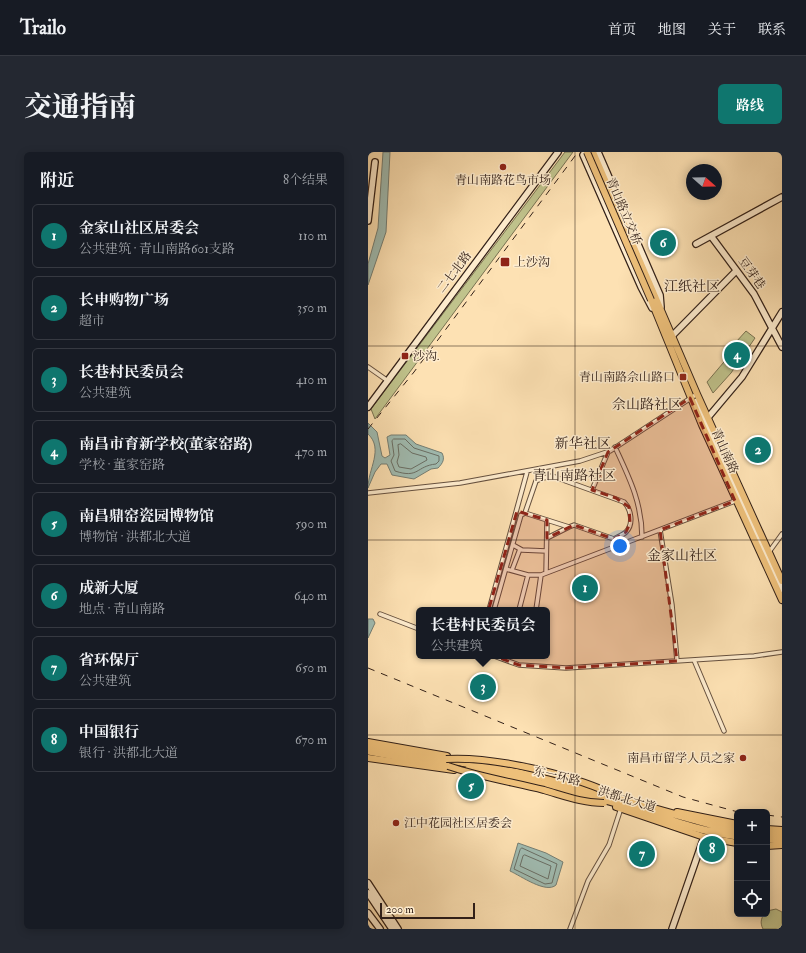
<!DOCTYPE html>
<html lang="zh">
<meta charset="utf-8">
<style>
body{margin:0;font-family:"IM FELL Double Pica","Noto Serif SC",serif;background:#242831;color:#f1f3f6}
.controls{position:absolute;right:12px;bottom:12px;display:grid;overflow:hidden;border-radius:6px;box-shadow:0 2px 10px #0003}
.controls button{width:36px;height:36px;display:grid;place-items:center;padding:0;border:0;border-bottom:1px solid #363941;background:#171b24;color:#f1f3f6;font:20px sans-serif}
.compass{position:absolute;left:318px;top:12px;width:36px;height:36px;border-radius:50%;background:#171b24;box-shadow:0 2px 10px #0003;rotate:110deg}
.scale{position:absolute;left:12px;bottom:10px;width:95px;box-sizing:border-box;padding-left:4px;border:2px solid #322018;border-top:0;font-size:11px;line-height:14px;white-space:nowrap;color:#322018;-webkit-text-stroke:3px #feecce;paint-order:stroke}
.you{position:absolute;left:252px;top:394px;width:14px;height:14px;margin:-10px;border:3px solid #fff;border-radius:50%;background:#1a73e8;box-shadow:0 0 0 6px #1a73e833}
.badge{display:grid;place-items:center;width:26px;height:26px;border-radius:50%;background:#0f766e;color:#fff;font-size:13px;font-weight:700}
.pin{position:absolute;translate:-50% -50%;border:2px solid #fff;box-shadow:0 1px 4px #0006}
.popup{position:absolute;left:48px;top:455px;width:134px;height:52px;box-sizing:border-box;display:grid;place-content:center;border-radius:6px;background:#171b24;filter:drop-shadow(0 1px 3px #0005);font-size:13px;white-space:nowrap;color:#9ea1a6}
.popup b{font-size:15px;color:#f1f3f6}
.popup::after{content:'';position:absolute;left:50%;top:100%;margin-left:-8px;border:8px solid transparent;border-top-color:#171b24}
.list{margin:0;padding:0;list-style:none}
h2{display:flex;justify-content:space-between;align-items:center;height:52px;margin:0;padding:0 16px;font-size:17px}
h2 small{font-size:13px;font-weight:400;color:#9ea1a6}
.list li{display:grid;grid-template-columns:26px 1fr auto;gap:12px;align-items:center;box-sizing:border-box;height:64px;margin:0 8px 8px;padding:0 8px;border:1px solid #363941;border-radius:6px}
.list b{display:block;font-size:15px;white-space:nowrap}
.list p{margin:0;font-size:13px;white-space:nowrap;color:#9ea1a6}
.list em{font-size:13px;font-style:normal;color:#9ea1a6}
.icon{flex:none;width:22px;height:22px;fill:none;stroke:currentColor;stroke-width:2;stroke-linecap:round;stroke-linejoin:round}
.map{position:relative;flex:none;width:414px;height:777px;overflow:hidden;border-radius:6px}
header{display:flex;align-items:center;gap:24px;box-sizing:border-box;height:56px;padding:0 20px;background:#171b24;border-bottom:1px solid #363941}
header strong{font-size:19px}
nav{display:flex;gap:22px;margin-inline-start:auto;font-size:14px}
.intro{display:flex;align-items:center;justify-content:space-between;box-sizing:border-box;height:96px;padding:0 24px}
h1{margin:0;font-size:28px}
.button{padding:10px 18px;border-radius:6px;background:#0f766e;color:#fff;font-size:14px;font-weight:700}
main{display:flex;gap:24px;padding:0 24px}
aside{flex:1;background:#171b24;border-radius:6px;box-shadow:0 2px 10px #0003}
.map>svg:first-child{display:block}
.green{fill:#c0c38c;stroke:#797252}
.water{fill:#a0bcb2;stroke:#747e74}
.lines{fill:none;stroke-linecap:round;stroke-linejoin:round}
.shore{stroke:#696e65;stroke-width:1}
.street-casing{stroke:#65503f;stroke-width:5.5}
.secondary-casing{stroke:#322018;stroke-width:8}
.primary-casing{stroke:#322018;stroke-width:8}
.highway-casing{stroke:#322018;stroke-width:9}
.street{stroke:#feecce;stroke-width:3.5}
.secondary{stroke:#feecce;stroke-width:5.5}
.primary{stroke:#eec07a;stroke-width:6}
.highway{stroke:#eec07a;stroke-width:7}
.rail{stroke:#322018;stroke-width:1;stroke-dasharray:7 7;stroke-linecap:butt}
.primary-bridge-casing{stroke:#322018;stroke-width:8;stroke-linecap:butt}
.primary-bridge{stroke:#eec07a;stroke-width:6}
.marked{fill:#8f2418;fill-opacity:0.2;stroke:#8f2418;stroke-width:3;stroke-dasharray:8 5;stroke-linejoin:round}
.grid{fill:none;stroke:#322018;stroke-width:1;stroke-opacity:0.55}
.poi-dot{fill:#8f2418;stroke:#feecce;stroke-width:1.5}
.labels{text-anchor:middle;stroke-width:3;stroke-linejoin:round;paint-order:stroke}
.poi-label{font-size:12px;fill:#322018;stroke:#feecce;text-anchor:start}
.street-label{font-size:12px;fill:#322018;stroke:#feecce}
.quarter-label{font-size:14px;fill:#322018;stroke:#feecce}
</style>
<header>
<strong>Trailo</strong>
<nav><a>首页</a><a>地图</a><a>关于</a><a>联系</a></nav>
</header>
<div class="intro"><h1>交通指南</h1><a class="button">路线</a></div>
<main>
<aside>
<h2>附近<small>8个结果</small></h2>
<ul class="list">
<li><span class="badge">1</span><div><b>金家山社区居委会</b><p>公共建筑 · 青山南路601支路</p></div><em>110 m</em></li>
<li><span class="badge">2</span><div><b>长申购物广场</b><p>超市</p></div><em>350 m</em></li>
<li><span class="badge">3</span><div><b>长巷村民委员会</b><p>公共建筑</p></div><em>410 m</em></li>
<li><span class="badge">4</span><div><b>南昌市育新学校(董家窑路)</b><p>学校 · 董家窑路</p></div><em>470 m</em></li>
<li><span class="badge">5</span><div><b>南昌鼎窑瓷园博物馆</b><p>博物馆 · 洪都北大道</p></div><em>590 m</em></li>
<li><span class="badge">6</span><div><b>成新大厦</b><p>地点 · 青山南路</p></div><em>640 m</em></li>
<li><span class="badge">7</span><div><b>省环保厅</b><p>公共建筑</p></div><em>650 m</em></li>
<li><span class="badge">8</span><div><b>中国银行</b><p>银行 · 洪都北大道</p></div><em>670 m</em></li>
</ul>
</aside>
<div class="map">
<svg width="414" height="777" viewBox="0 0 414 777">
<rect width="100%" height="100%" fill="#fde1b3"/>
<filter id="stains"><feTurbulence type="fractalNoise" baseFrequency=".005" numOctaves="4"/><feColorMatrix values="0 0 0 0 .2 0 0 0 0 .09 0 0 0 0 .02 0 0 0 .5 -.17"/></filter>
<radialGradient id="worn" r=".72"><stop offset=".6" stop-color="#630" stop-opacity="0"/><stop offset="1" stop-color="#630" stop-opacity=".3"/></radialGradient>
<path class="green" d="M197,0H205L7,267L3,257Z
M378,179L387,186L363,221L345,241L339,230L361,204L358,201Z
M408,757L414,760V777H395C392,771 393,767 396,762H399V759Z"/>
<path class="water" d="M15,0H22L18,80L0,133V112L10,76Z
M0,271L9,280L14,304L17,306L22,303L19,285L23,283H38L48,292L74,301C77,307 75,311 70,316L63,317L46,327L24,323L19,312H13L7,320L0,336C0,317 16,297 0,282Z
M0,467H5L7,471L0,486Z
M150,691L178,701L195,710L188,733C178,742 153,724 142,719Z"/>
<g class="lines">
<path class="shore" d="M26,287H37L46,296L71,304V309L68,312C48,314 51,327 27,319L23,309L26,303L24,289Z
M33,292L44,301L58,305L59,308L43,317L31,315L29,310L31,303L30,293Z
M154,696L189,712L184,731L177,732L146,717L152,698Z
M157,703L183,714L180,727L152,714L155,704Z"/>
<defs>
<path id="street" d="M0,215L20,229
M247,295C261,325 274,351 274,385
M184,324L256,350C263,357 266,372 258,380C255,383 249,385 246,387L206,373L201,375L157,361L168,329L175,326Z
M224,338L240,300
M0,341L92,331L212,309L242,299L329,242
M292,378L304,453L309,509
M179,386L201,375
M145,393L154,398L178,399
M401,400L414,382
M138,417L160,423L151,458
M144,418L152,397
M178,421L179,368
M160,423H173
M121,458L159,320
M126,458L153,363L157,361
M168,458L173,423L367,349
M12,462L51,477
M126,504L151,513L198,516L386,504L414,500
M326,508L356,579
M202,777L220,729L241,693L253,656"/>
<path id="secondary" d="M217,0L215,3L273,135L284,156
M230,0L292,143L293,155
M0,69L7,10
M343,84L386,142L414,195
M328,92L414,45
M305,183L368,119
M329,249L349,298L414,438
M0,255L190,0
M337,269L374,225L414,160
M0,731L30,777
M0,741L24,777
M0,761L12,777
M304,777L336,685"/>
<path id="primary" d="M225,0L329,242L414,429
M283,148L334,273L414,448
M0,590L79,604
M0,606L86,618
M248,655L336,685L369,691
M309,660L369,672
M399,677L414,678
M399,694L414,693"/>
<path id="highway" d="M0,593L173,625L345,673L369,678
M0,599L86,615
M100,618C153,627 204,638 255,653C292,664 330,680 369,684
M399,681L414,682
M399,687L414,688"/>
</defs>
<use href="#street" class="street-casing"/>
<use href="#secondary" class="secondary-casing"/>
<use href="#primary" class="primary-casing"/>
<use href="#highway" class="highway-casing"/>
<use href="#street" class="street"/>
<use href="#secondary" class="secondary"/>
<use href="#primary" class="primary"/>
<use href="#highway" class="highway"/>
<path class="rail" d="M0,277L46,220L210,0
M0,516L315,645L370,660
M399,663L414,665"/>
<defs>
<path id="primary-bridge" d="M219,0L283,148
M78,607C124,604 200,622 242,641
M80,614C112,625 144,630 176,638C197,644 215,651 236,651"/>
</defs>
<use href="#primary-bridge" class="primary-bridge-casing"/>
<use href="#primary-bridge" class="primary-bridge"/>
</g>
<path class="marked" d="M322,246L367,349L292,378L309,509L198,516L151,513L109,498L149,359L179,368V386L206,373L246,387L258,380L262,371L261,355L248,346L224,338L240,300Z"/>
<path class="grid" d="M207,0V777M0,194H414M0,388H414M0,583H414"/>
<g class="poi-dot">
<circle cx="135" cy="15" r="4"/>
<rect x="132" y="105" width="10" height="10" rx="2"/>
<rect x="33" y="200" width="8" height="8" rx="2"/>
<rect x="311" y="221" width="8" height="8" rx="2"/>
<circle cx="375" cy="606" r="4"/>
<circle cx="28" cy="671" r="4"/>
</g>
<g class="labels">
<g class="poi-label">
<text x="135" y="32" text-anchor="middle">青山南路花鸟市场</text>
<text x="146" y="114">上沙沟</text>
<text x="45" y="208">沙沟.</text>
<text x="307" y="229" text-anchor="end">青山南路佘山路口</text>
<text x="367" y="610" text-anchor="end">南昌市留学人员之家</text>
<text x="36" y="675">江中花园社区居委会</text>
</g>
<g class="street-label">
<text transform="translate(256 59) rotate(67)" y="4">青山路立交桥</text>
<text transform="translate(86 120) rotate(-53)" y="4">二七北路</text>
<text transform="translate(384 121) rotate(54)" y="4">豆芽巷</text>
<text transform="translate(357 299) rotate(66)" y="4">青山南路</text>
<text transform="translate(189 624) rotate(13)" y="4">东一环路</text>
<text transform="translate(259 647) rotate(17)" y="4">洪都北大道</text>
</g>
<g class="quarter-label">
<text x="324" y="139">江纸社区</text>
<text x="279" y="257">佘山路社区</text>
<text x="215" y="296">新华社区</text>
<text x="206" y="328">青山南路社区</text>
<text x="314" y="408">金家山社区</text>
</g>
</g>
<rect width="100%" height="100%" filter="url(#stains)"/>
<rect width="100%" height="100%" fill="url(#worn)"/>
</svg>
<div class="controls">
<button>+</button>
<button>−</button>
<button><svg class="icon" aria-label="locate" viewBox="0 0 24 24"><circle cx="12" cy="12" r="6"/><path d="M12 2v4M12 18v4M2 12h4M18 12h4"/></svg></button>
</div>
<svg class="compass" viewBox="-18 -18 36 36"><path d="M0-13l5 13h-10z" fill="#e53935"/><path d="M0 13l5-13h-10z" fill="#9ea1a6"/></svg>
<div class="scale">200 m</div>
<div class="you"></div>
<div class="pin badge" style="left:217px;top:436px">1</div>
<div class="pin badge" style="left:390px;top:298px">2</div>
<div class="pin badge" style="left:115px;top:535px">3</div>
<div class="popup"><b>长巷村民委员会</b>公共建筑</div>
<div class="pin badge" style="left:369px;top:203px">4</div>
<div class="pin badge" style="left:103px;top:634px">5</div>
<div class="pin badge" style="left:295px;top:91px">6</div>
<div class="pin badge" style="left:274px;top:702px">7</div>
<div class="pin badge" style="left:344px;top:697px">8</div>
</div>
</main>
